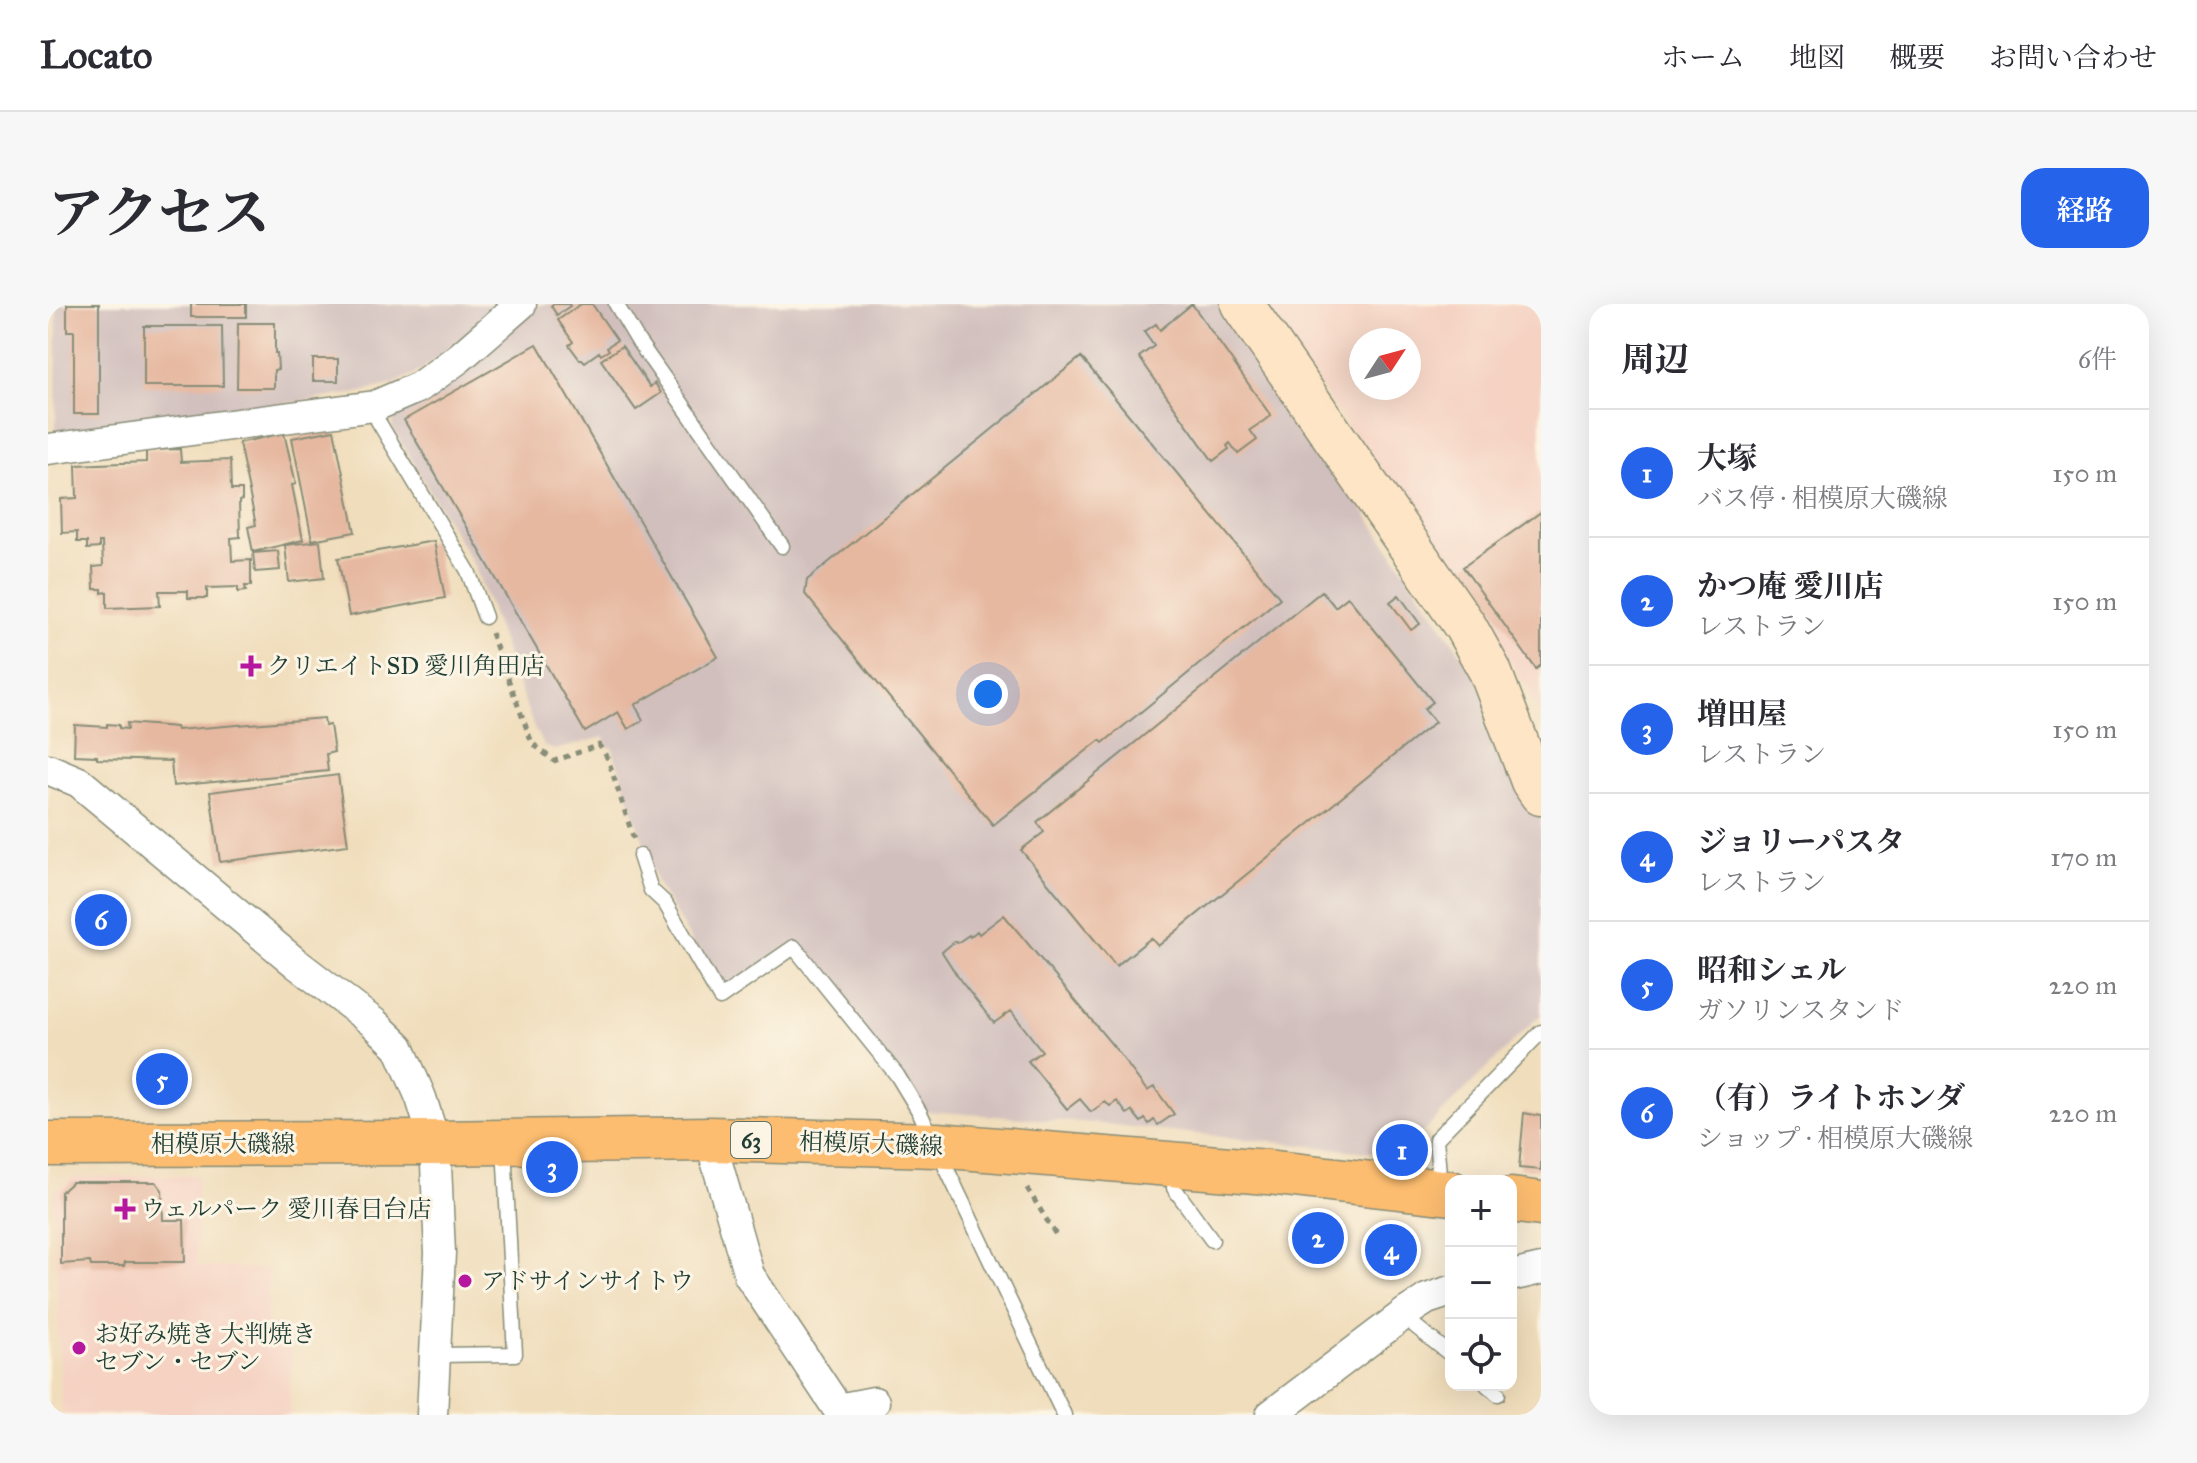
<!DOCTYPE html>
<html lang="ja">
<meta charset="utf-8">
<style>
body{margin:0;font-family:"IM FELL Great Primer","Noto Serif JP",serif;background:#f7f7f7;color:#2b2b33}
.controls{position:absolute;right:24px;bottom:24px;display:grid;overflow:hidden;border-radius:16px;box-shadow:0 8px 32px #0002}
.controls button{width:72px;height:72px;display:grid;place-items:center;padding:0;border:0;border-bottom:2px solid #e1e1e2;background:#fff;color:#2b2b33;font:40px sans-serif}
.compass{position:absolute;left:1301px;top:24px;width:72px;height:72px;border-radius:50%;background:#fff;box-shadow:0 8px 32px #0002;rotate:54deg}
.you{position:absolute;left:940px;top:390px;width:28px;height:28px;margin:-20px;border:6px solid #fff;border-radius:50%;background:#1a73e8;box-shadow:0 0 0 12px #1a73e833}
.badge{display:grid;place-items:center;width:52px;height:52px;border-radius:50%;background:#2563eb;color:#fff;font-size:26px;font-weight:700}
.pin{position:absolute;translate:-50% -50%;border:4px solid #fff;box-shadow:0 2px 8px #0006}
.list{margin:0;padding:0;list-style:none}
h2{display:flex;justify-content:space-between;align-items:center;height:104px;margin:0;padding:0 32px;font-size:34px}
h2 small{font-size:26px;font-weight:400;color:#7c7c81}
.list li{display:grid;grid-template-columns:52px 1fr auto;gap:24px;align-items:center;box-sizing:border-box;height:128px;padding:0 32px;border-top:2px solid #e1e1e2}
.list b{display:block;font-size:30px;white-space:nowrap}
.list p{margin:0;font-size:26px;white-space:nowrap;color:#7c7c81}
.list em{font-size:26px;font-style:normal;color:#7c7c81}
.icon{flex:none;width:44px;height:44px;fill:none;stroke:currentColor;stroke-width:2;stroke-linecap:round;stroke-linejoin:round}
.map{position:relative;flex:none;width:1493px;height:1111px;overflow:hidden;border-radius:24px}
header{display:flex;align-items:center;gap:48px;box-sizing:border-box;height:112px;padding:0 40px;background:#fff;border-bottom:2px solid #e1e1e2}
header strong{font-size:38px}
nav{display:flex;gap:44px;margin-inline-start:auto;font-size:28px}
.intro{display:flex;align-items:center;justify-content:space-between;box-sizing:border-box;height:192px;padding:0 48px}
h1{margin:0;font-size:56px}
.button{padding:20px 36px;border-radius:24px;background:#2563eb;color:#fff;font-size:28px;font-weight:700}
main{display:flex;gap:48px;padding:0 48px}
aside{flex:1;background:#fff;border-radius:24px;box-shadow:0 8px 32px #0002}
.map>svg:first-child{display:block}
.built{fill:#f5d2c2;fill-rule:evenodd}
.industrial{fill:#d1bfbd}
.building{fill:#e6b8a0}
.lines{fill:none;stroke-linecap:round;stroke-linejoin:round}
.lane-casing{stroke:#888d78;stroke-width:17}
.street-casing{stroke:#888d78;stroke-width:33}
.secondary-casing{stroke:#888d78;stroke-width:45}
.primary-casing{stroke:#888d78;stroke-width:47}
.path{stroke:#888d78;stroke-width:5;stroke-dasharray:6 6;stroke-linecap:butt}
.lane{stroke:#fff;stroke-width:14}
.street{stroke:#fff;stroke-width:30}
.secondary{stroke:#fee5c5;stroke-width:42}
.primary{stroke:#fcbd6f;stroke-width:44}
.poi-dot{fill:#b5179e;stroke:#fcf5e5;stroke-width:3}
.labels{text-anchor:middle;stroke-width:6;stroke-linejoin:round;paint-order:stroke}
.shield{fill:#fcf5e5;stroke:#617469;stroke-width:2}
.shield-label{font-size:22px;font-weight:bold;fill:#1f3d34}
.poi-label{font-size:24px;fill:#1f3d34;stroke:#fcf5e5;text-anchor:start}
.street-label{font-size:24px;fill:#1f3d34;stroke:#fcf5e5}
</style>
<header>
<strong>Locato</strong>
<nav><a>ホーム</a><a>地図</a><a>概要</a><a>お問い合わせ</a></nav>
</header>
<div class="intro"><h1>アクセス</h1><a class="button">経路</a></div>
<main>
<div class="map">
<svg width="1493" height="1111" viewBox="0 0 1493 1111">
<rect width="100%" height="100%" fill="#fcf5e5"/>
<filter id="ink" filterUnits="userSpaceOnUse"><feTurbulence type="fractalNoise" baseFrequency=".0125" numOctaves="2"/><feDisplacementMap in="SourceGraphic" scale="16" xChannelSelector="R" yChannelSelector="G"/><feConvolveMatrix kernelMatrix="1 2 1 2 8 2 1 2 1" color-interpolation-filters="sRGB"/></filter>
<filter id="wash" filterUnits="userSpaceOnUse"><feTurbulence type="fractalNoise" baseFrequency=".006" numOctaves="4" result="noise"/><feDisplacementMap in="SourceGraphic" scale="32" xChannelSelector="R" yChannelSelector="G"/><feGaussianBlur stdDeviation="1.8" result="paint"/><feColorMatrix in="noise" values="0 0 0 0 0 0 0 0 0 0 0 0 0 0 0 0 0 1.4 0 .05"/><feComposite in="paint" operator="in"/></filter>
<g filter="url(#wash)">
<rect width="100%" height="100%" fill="#f0ddbb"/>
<path class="built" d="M1215,0H1493V417L1481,385ZM1313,36H1361V84H1313Z
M149,871V962L221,965L218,1037L243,1040L242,1111H14L5,889L24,873Z"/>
<path class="industrial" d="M9,0H455L372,67L346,80L309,89L8,133Z
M494,0H1176L1430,375L1472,487L1493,514V710L1365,838L1376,854L1046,819L877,807L747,638L673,687L609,579L564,443H560L556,433L507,446L497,443L487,426L427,263L344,123L349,104L387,85Z"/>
<g id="blocks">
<path class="building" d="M19,0H51V110H26V27H19Z
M143,0H198V13H143Z
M506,0H521L522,2L509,11L503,2Z
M533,0H544L569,36L559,43L561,46L553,51L551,48L537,58L534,55L532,56L521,41L525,38L510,16Z
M1144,0L1223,112L1202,126L1209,136L1190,150L1182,139L1179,142L1181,145L1165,157L1091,53L1106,42L1096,28L1108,20L1112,26Z
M190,19H227V49H229L230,65L226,66V84H189Z
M96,22H174L175,82H96Z
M489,40L670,353L587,401L595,416L580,425L570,408L537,428L356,116Z
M574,42L602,83L607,79L613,89L588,106L553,56Z
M1033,53L1232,294L1055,439L1052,436L945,521L757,290L759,276Z
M265,55H290V77H265Z
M286,126L307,228L264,236L244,134Z
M236,129L248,180L244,181L255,236L205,248L200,223L208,221L191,139Z
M132,145L133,158L182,156L183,186H194V196L191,197L192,233L183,234L184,257L203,256V282H197L198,287L190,288V283L159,284V294H140V287H111L112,302L59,304V288L54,289V285H46L45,263L55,262L54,238H51V244L39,245V238H29V228L14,229L13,195L29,194L28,161L98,158V146Z
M1493,208V361L1488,365L1415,263Z
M272,237L276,274L241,278L237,241Z
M386,237L397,294L301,312L290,254Z
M230,247L232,266L207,268L205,249Z
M1274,287L1287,303L1300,293L1385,398L1376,405L1387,418L1110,642L1103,634L1068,662L973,546L996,528L989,518Z
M1351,291L1372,320L1363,326L1342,298Z
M276,414L277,422L282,421L286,448L278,450L280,467L125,482L123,457L49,455V452L26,451L27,421L59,423V420L71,421V424L80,425L79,419L128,423L129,426Z
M290,471L300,541L172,558L162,488Z
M956,611L1071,749L1099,787L1106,783L1126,810L1110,821L1106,816L1101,820L1097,815L1093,818L1084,807L1079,810L1069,797L1062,802L1057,798L1043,808L1032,795L1019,805L980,757L994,747L963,707L946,719L912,676L894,648L907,637L909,639L921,631L922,633L929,627L931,630Z
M1476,809L1493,812V866L1471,864Z
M24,878H108L114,886L115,916H136L137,958H77L76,962H43L42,958L13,960V888Z"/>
</g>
</g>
<g filter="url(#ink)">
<use href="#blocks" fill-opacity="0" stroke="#888d78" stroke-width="2"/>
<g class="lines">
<defs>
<path id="lane" d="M568,0L590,37L734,242
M327,102L330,117L420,267L437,313
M592,552L603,586L617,599L672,694L746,643L849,771L872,809L1016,1111
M1128,865L1126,884L1164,936
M1390,884L1391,869L1388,835L1493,728
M1359,1008L1367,1022L1403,1051
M386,1051L467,1050L456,842
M1439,1081L1450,1090"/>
<path id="street" d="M0,145L327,102L371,83L411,54L473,0
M0,465L31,478L249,660L326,719L351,743L373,794L387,839L392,949L384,1111
M662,835L701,971L790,1105L826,1098
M1463,972L1493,965
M1223,1111L1359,1008L1379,995L1403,987"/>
<path id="secondary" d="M1194,0L1417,322L1442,367L1484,477L1493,490"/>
<path id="primary" d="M0,840L387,839L662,835L889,841L1219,868L1403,889
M1463,896L1493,900"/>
</defs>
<use href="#lane" class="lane-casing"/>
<use href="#street" class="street-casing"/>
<use href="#secondary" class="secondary-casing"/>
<use href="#primary" class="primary-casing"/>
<path class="path" d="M443,329L484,439L506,457L551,441L560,455L586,536
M979,884L1008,931"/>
<use href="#lane" class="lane"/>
<use href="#street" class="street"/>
<use href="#secondary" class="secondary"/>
<use href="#primary" class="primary"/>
</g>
</g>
<g class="poi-dot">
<path d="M199 350h8v8h8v8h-8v8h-8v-8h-8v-8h8z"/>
<path d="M73 893h8v8h8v8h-8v8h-8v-8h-8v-8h8z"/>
<circle cx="417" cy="977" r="8"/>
<circle cx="31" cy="1044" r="8"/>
</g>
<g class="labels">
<rect class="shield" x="683" y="818" width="40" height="36" rx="6"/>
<g class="shield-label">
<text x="703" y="844">63</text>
</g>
<g class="poi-label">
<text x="219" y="370">クリエイトSD 愛川角田店</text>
<text x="93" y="913">ウェルパーク 愛川春日台店</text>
<text x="433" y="985">アドサインサイトウ</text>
<text x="47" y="1038">お好み焼き 大判焼き<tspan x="47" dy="28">セブン・セブン</tspan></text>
</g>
<g class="street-label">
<text x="175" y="848">相模原大磯線</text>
<text transform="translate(823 840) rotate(2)" y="8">相模原大磯線</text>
</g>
</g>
</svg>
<div class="controls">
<button>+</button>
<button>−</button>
<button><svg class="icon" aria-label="locate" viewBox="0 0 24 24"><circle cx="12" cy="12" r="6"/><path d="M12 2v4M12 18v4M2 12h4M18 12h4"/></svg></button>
</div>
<svg class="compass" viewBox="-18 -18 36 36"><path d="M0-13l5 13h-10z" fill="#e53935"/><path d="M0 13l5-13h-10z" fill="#7c7c81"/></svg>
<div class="you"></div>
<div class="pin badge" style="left:1354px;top:846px">1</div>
<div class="pin badge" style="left:1270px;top:934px">2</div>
<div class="pin badge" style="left:504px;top:863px">3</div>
<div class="pin badge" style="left:1343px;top:946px">4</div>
<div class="pin badge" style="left:114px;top:775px">5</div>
<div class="pin badge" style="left:53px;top:616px">6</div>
</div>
<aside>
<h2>周辺<small>6件</small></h2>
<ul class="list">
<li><span class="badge">1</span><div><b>大塚</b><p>バス停 · 相模原大磯線</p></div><em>150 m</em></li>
<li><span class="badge">2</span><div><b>かつ庵 愛川店</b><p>レストラン</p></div><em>150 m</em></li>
<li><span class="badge">3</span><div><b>増田屋</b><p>レストラン</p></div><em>150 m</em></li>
<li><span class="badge">4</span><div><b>ジョリーパスタ</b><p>レストラン</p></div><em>170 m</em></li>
<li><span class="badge">5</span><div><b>昭和シェル</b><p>ガソリンスタンド</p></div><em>220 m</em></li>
<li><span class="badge">6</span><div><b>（有）ライトホンダ</b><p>ショップ · 相模原大磯線</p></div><em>220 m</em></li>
</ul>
</aside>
</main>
